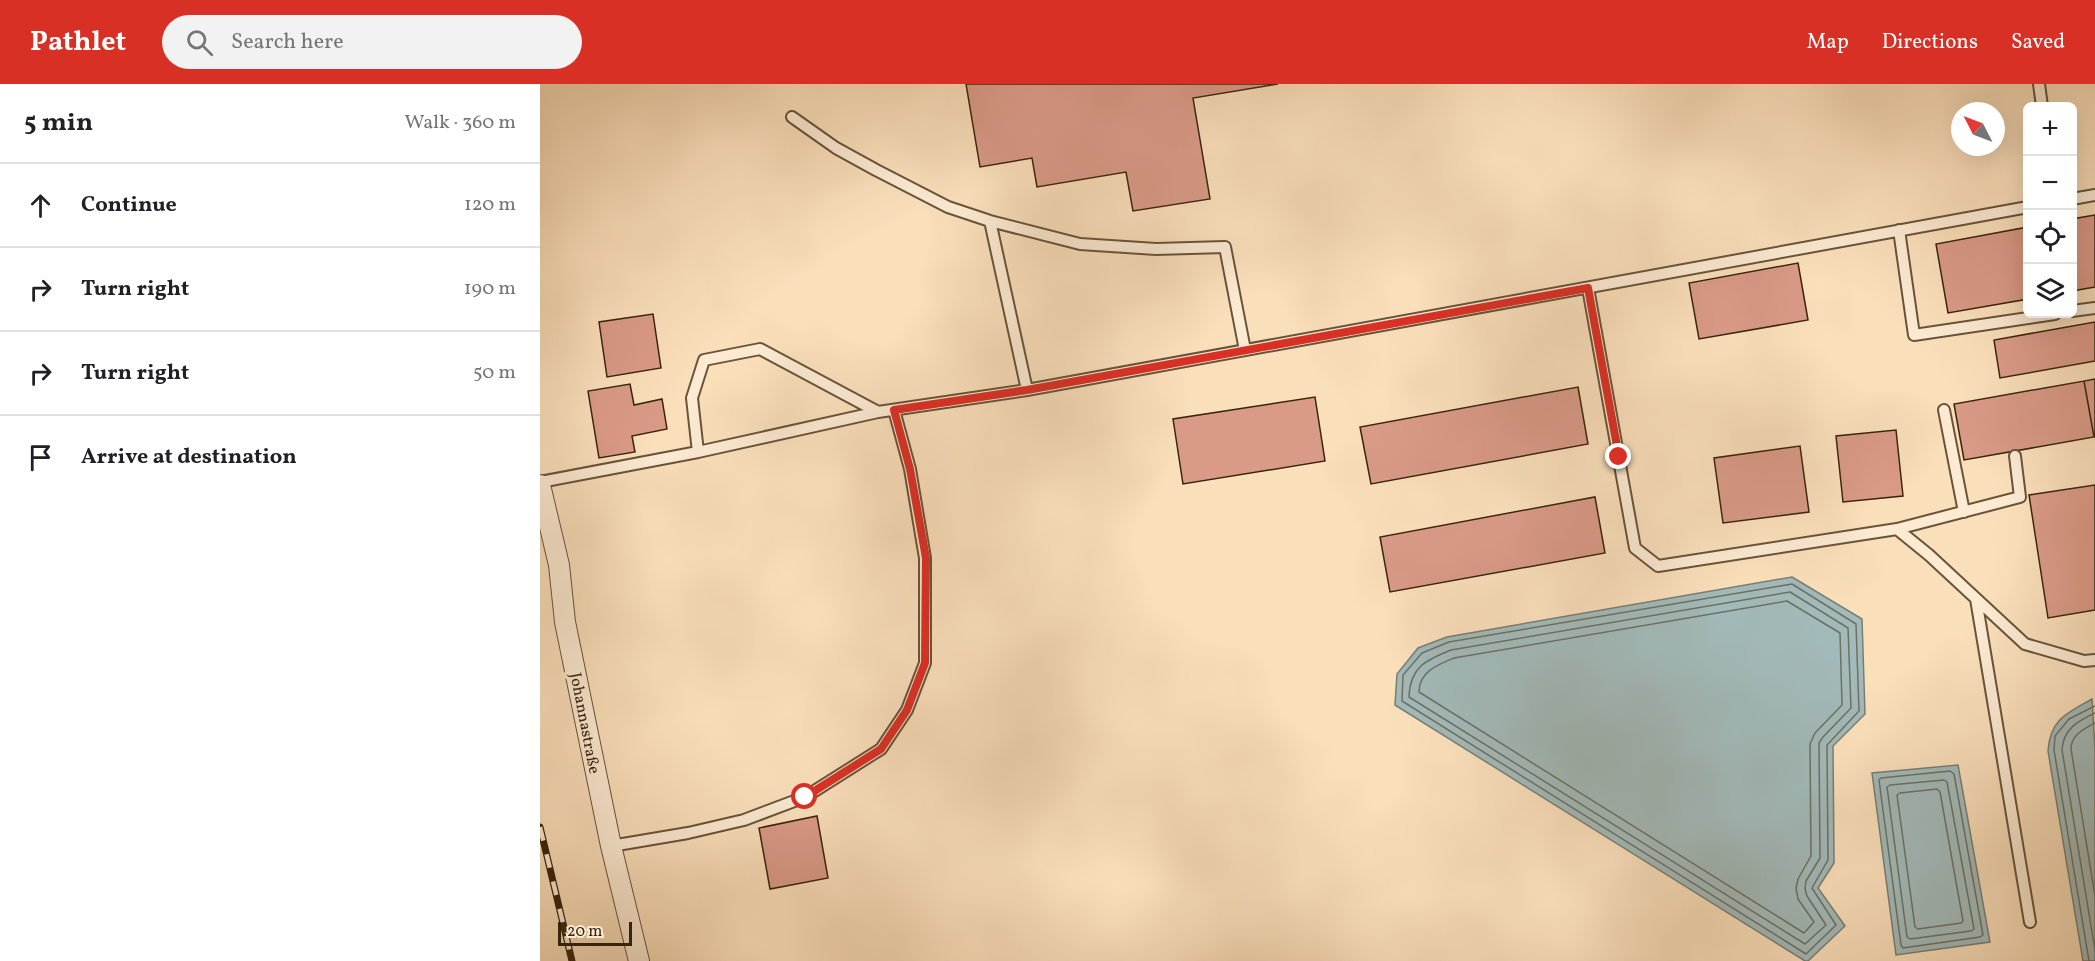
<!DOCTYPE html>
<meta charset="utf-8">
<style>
body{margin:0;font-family:Vollkorn,serif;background:#f2f2f2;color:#202124}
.controls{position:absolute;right:18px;top:18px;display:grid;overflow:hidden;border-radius:9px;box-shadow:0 6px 24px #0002}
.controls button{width:54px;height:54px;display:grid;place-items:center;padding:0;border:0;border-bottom:2px solid #e0e0e0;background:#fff;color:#202124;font:30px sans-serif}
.compass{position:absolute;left:1411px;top:18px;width:54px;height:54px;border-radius:50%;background:#fff;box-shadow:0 6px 24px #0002;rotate:312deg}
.scale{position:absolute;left:18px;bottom:15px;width:74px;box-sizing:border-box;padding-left:6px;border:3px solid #38250c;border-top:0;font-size:16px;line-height:21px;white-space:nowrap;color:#38250c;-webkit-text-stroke:4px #fcead3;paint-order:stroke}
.stop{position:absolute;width:18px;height:18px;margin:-14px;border:4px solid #d93025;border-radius:50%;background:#fff}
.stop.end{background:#d93025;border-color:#fff;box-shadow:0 2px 6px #0008}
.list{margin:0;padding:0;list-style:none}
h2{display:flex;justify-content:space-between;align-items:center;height:78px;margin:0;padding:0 24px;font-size:26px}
h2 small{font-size:20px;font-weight:400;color:#757577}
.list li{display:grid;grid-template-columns:39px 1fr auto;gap:18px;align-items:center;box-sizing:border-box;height:84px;padding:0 24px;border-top:2px solid #e0e0e0}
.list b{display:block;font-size:22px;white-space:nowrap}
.list em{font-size:20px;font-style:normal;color:#757577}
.icon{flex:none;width:33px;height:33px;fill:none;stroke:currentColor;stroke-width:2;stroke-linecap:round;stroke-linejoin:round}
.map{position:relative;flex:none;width:1555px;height:877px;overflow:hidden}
header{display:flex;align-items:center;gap:36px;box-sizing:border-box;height:84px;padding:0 30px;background:#d93025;color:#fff}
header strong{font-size:28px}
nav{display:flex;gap:33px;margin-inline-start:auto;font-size:21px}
.search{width:420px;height:54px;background:#f2f2f2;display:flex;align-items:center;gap:15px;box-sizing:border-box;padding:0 21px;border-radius:33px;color:#757577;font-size:22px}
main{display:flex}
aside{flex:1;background:#fff}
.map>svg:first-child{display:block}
.water{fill:#a2baba;stroke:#787e74;stroke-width:1.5}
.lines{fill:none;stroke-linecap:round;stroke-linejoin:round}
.shore{stroke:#6d7063;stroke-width:1.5}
.building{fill:#da9a88;stroke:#38250c;stroke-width:1.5}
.lane-casing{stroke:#685438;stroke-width:14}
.street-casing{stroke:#685438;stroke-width:22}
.lane{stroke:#fcead3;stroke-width:10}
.street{stroke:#fcead3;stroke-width:20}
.rail-casing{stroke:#38250c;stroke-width:7}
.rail{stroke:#fcead3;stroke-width:4.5;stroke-dasharray:14;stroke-linecap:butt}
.route{stroke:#d93025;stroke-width:8}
.labels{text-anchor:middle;stroke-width:6;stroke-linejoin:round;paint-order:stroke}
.street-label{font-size:16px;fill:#38250c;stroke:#fcead3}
</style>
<header>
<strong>Pathlet</strong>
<div class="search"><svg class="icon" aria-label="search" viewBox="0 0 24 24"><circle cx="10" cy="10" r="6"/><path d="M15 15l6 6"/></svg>Search here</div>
<nav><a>Map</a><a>Directions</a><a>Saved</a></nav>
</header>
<main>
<aside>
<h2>5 min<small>Walk · 360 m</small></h2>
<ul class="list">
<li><svg class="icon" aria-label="ahead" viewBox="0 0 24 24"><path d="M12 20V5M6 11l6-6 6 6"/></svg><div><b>Continue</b></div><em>120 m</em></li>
<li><svg class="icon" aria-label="right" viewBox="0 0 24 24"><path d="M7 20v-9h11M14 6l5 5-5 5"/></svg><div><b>Turn right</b></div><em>190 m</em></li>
<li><svg class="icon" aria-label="right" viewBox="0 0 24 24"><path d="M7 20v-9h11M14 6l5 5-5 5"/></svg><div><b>Turn right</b></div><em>50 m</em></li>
<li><svg class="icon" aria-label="arrive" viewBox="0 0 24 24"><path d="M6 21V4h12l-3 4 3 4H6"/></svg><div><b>Arrive at destination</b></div></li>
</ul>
</aside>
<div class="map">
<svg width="1555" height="877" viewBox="0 0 1555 877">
<rect width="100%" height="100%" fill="#fadfbb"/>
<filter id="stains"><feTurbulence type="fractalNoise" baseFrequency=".00333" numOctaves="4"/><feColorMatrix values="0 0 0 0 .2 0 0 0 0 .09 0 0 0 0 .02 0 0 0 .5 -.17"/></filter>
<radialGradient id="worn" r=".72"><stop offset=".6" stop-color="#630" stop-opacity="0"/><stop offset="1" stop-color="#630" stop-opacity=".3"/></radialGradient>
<path class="water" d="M1252,493L1322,535L1325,630L1293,662L1294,779L1278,804L1305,842L1268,877H1265L855,621L857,590L878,564L907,553Z
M1552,615L1555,665V877H1543L1508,667C1510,635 1527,629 1552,615Z
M1418,681L1450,858L1356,871L1332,689Z"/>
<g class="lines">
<path class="shore" d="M1252,500L1316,540L1319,627L1287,661L1288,776L1272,804L1296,841L1266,870L862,617L863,591L882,569L909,558Z
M1250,508L1308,544L1311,624L1283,653L1279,659L1280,774L1266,797L1265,805L1267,812L1286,841L1265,860L869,613C870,583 886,576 911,566Z
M1247,517L1300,549L1302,621L1275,649L1270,660L1271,772L1258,795L1256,804L1258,815L1274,838L1264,849L879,608C879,588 897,581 914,574Z
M1555,629C1538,637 1523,645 1522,666L1555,866
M1555,639C1544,645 1531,651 1531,665L1555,812
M1410,687L1414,690L1443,851L1440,853L1363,864L1361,861L1339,696L1341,694Z
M1404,696L1407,698L1434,845L1431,847L1370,855L1367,853L1347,703L1350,701Z
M1397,705L1400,708L1423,837L1421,839L1378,845L1375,843L1357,711L1360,709Z
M1549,877L1514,666L1515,652L1529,635L1555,622"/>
</g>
<path class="building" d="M426,0H738L653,14L670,115L593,127L586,88L497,103L492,74L440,83Z
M1555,131V203L1532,207V135Z
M1488,143V215L1408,229L1396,160Z
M1258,179L1268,236L1159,255L1149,199Z
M113,230L121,284L67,293L59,238Z
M1555,238V277L1460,294L1454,256Z
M1555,295V353H1554L1544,297Z
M1544,297L1554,353L1424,376L1414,320Z
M90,300L94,321L122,315L127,345L92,352L95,368L59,374L48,307Z
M1038,303L1048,360L831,400L820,343Z
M775,313L785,377L643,400L633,335Z
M1356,346L1363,412L1303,418L1296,352Z
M1260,362L1269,428L1183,439L1174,374Z
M1555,401V526L1508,534L1489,411Z
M1055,413L1065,469L850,508L840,453Z
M277,732L288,794L230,805L219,744Z"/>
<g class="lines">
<defs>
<path id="lane" d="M1499,0L1502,22
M252,33L296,64L336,86L408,123L450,137L540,160L616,165L685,163L705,266
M1532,115L1555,111
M450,137L487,306
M1359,146L1374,251L1515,230
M1048,204L1095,464L1118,482L1357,445L1389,471L1485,560L1544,577L1555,576
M1532,227L1555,224
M1404,326L1424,428
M158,368L152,314L164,276L220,265L338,328
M0,398L158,368L338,328L487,306L1488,123
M1357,445L1480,413L1475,372
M1436,515L1490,838
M71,762L148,749L204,736L265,713L341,665L367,626L385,579V474L370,385L354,326"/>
<path id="street" d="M0,401L19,481L25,538L71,762L99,877"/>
</defs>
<use href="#lane" class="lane-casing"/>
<use href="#street" class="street-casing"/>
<use href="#lane" class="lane"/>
<use href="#street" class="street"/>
<defs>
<path id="rail" d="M0,743L32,877"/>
</defs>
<use href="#rail" class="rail-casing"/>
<use href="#rail" class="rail"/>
</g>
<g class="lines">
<path class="route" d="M265,713L341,665L367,626L385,579L386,474L370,385L354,326L487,306L1048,204L1079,373"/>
</g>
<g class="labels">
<g class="street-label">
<text transform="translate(46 639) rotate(79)" y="6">Johannastraße</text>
</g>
</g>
<rect width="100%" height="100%" filter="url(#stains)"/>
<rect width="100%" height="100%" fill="url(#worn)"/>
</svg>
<div class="controls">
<button>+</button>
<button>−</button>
<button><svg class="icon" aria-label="locate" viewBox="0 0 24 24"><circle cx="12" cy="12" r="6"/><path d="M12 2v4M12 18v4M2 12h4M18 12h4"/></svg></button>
<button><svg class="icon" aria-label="layers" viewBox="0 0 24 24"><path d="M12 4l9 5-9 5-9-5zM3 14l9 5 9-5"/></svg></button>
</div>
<svg class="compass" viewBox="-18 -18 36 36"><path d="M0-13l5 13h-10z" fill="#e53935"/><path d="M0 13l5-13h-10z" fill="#757577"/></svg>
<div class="scale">20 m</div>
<div class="stop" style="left:265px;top:713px"></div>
<div class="stop end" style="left:1079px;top:373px"></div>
</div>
</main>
